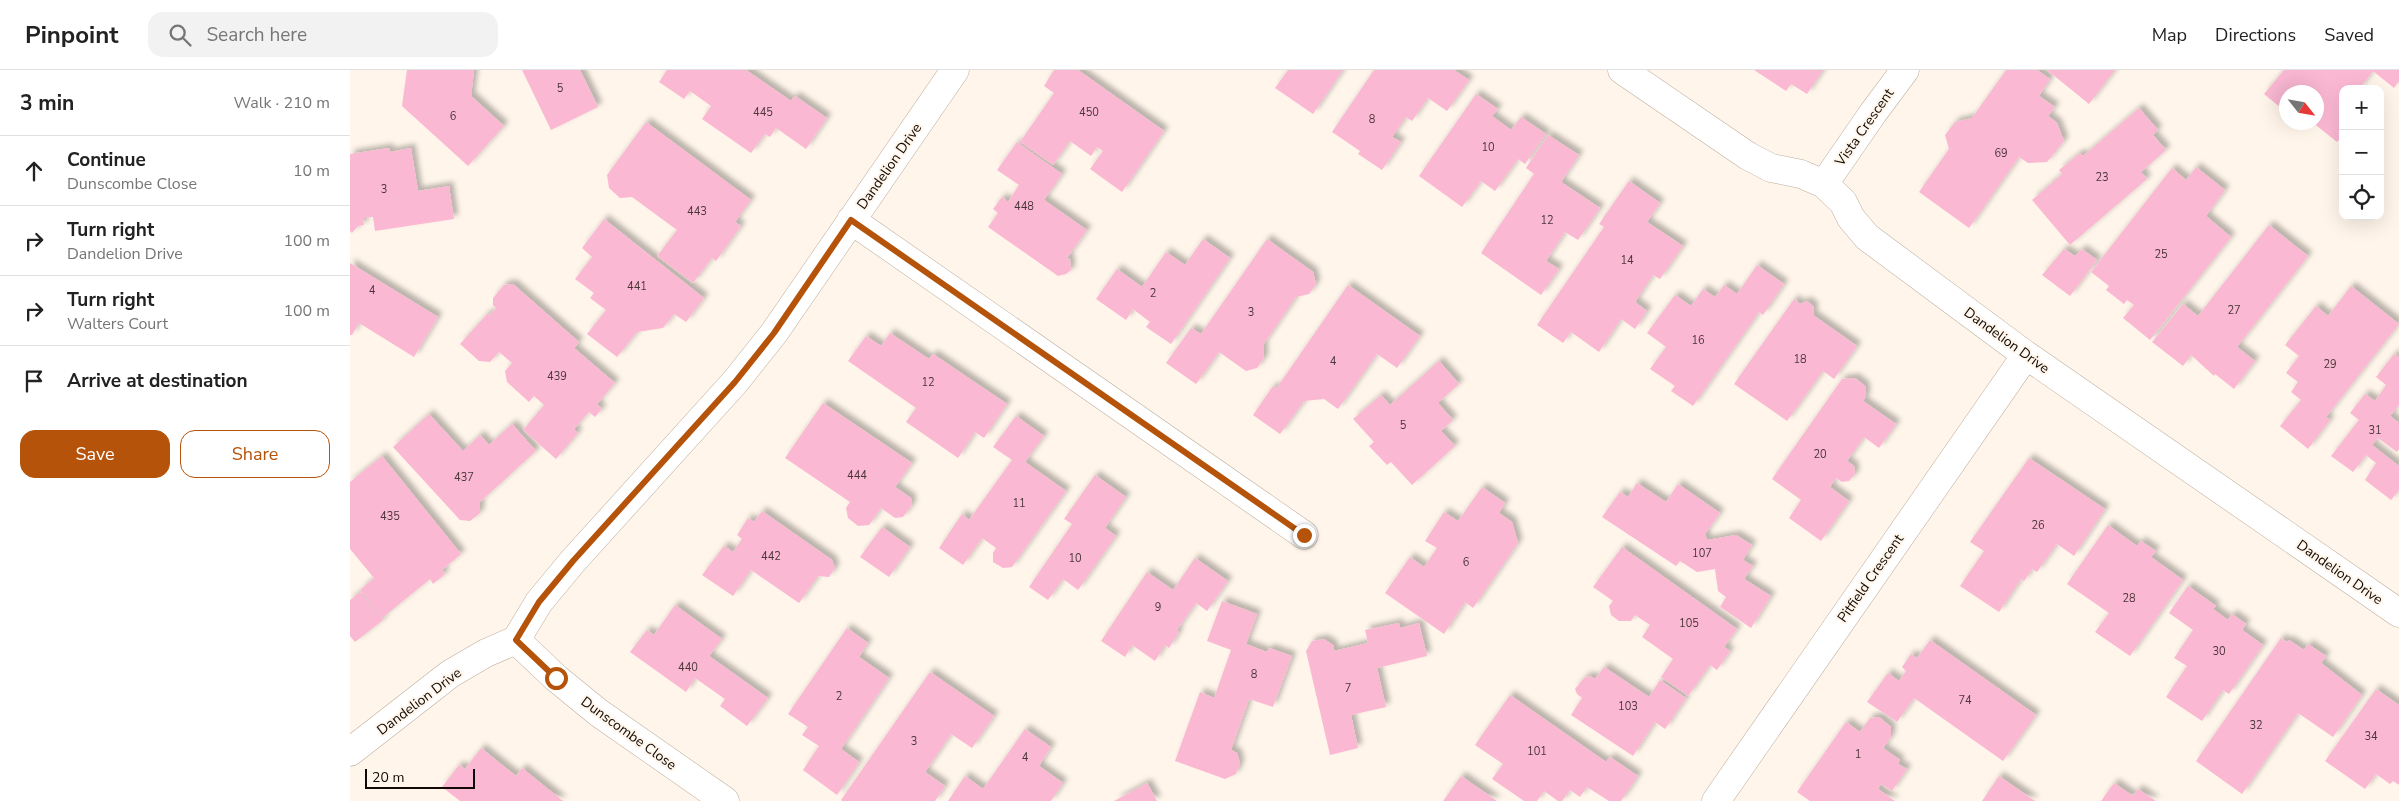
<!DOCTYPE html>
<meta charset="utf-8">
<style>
body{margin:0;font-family:"Nunito Sans",sans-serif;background:#f2f2f2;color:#222}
.controls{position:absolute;right:15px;top:15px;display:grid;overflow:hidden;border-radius:10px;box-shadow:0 5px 20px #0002}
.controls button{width:45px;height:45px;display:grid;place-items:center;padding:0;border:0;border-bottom:1px solid #e0e0e0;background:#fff;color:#222;font:25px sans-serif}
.compass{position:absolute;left:1929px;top:15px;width:45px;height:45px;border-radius:50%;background:#fff;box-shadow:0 5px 20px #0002;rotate:121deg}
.scale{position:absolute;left:15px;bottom:12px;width:110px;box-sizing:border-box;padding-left:5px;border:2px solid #0f0a05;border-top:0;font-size:14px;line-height:18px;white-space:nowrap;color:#0f0a05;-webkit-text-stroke:4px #fff5ea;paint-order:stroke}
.stop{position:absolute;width:15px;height:15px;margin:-11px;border:4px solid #b45309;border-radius:50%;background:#fff}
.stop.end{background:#b45309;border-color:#fff;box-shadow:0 1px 5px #0008}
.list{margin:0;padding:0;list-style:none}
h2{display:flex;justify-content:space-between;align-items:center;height:65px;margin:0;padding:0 20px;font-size:21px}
h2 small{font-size:16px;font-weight:400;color:#767676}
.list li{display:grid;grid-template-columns:32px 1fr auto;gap:15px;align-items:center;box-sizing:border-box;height:70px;padding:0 20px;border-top:1px solid #e0e0e0}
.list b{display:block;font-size:19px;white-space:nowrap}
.list p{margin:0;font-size:16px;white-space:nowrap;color:#767676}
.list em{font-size:16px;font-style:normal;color:#767676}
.actions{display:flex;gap:10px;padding:15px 20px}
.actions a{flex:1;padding:11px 0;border:1px solid #b45309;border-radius:15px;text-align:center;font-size:18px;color:#b45309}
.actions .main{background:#b45309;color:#fff}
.icon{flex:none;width:28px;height:28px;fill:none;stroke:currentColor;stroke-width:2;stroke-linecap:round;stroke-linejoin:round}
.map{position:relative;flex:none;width:2049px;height:731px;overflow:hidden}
header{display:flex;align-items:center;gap:30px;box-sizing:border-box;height:70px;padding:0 25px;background:#fff;border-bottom:1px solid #e0e0e0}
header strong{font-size:24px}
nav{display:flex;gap:28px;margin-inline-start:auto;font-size:18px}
.search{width:350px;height:45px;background:#f2f2f2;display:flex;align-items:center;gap:12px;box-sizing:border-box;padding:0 18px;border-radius:15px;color:#767676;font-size:19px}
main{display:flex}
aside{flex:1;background:#fff}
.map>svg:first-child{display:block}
.building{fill:#fbb8d3;filter:url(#shadow)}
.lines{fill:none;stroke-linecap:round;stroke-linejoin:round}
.street-casing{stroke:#bdae9d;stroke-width:29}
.street{stroke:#fff;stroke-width:28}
.route{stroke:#b45309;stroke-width:6}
.labels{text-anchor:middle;stroke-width:4;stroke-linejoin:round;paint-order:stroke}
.number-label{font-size:11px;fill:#4a3638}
.street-label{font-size:14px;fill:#0f0a05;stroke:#fff5ea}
</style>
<header>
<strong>Pinpoint</strong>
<div class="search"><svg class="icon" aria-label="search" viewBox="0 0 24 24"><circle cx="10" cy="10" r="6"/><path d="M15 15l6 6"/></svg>Search here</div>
<nav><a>Map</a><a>Directions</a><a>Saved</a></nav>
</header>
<main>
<aside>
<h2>3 min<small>Walk · 210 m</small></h2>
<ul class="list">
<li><svg class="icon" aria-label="ahead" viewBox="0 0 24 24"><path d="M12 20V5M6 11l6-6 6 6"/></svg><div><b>Continue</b><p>Dunscombe Close</p></div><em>10 m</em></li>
<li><svg class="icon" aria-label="right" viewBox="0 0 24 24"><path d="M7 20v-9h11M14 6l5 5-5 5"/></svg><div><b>Turn right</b><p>Dandelion Drive</p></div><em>100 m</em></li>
<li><svg class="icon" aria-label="right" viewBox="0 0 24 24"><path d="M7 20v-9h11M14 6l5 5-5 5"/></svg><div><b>Turn right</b><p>Walters Court</p></div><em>100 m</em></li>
<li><svg class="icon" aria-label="arrive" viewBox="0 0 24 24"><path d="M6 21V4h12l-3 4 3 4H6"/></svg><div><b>Arrive at destination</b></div></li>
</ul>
<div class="actions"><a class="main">Save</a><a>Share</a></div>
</aside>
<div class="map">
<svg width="2049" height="731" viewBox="0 0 2049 731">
<defs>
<filter id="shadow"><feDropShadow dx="4.5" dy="-4.5" stdDeviation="2.5" flood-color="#0004"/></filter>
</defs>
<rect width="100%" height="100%" fill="#fff5ea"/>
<path class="building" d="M57,0H124L121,26L154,56L118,96L52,36Z
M172,0H230L248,37L201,60Z
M317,0H396L441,31L445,26L477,48L456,79L426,58L420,67L415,64L401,83L352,49L361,36L340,21L334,29L309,12Z
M704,0H728L814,61L772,122L740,99L753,81L747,77L741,86L720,71L703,95L670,72L704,23L694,16Z
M938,0H993L963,44L925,18Z
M1024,0H1104L1119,10L1097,41L1078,28L1062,51L1056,47L1042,67L1051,72L1032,100L1008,84L1010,81L982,62Z
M1404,0H1473L1457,24L1441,14L1436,21Z
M1656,0H1687L1700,9L1689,26L1705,37L1698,46L1707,53L1714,71L1697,92L1678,93L1669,87L1619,158L1569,122L1599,79L1595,65L1605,52L1622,48Z
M1697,0H1765L1739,34Z
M1934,0H2049V11L2044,18L2023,1L2009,19H1993V65L1987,72L1962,52H1966V22H1936V42L1914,24Z
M1126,24L1148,39L1142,46L1161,60L1171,47L1196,64L1175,94L1168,89L1145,121L1131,111L1112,137L1069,106Z
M1789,38L1808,60L1803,65L1816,80L1791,102L1797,109L1720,175L1682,130L1712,104L1709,100L1730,83L1733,86Z
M296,52L401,130L385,152L391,156L366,191L362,188L343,213L307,186L327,160L282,127L270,128L259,118L257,105Z
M1198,65L1229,85L1211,112L1250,138L1228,170L1215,162L1196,191L1209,199L1191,225L1131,183L1184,104L1176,98Z
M667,72L712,104L694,130L737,160L717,188L720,189L721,200L716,204L708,206L638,157L648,143L643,139L652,127L658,132L669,115L647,100Z
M39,78L40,82L61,78L68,121L99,116L104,149L25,161L23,147L13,148L14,155L8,156L2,163L0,161V84Z
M1846,97L1875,120L1856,146L1881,167L1800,270L1773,248L1784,235L1777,230L1774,234L1756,220L1759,216L1741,202L1822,98L1836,110Z
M1279,111L1310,133L1297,152L1333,176L1310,209L1303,205L1285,232L1297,241L1285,259L1271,249L1249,282L1221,262L1213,273L1187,255L1254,157L1249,154Z
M254,149L354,228L336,252L324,244L313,258L287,262L267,287L237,264L256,240L240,228L244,223L225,209L242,187L232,178Z
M1919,155L1958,186L1887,277L1905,291L1884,319L1865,304L1864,306L1841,285L1833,296L1802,272L1833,234L1848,246Z
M853,169L880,188L821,274L796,257L800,252L783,239L776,250L746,229L767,199L792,217L816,182L835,195Z
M917,169L963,202L966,214L959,224L946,227L913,275L914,288L907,298L896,301L869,282L846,314L816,293L841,258L851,264Z
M1714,179L1725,186L1732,179L1747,190L1720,226L1692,205Z
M0,193L88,247L64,287L9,253L2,265H0Z
M1407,195L1434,214L1413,245L1409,242L1343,336L1321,321L1325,316L1300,299L1316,277L1297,263L1325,225L1341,236L1353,219L1365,227L1374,215L1387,224Z
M163,214L229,272L224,278L265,313L247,334L252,339L245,347L239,342L224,359L228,363L206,389L173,360L194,335L184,326L179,332L157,312L155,301L162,293L149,282L140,292L129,291L110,274L138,243L140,245L146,238L143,235V228L154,215Z
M998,215L1070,266L1047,298L1027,284L988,339L974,329L954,331L930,364L903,345L923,316L926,319Z
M2001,216L2049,254L1976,347L1980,350L1958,379L1930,356L1951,330L1941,322L1948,312L1936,303L1949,286L1935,275L1966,236L1978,246Z
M1444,229L1450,234L1457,231L1464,237L1463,245L1507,276L1484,309L1473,301L1437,351L1384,314Z
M540,263L579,289L583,284L657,334L634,368L625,362L608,388L556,352L566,338L498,291L516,266L531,276Z
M2044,284L2049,287V335L2040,346L2049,353V379L2047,382L2028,368L2022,375L2049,396V420L2041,430L2015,410L2026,393L2016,385L2003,402L1981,386L2009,350L2000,343L2015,324L2025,331L2036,315L2026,307Z
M1089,291L1109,314L1088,333L1103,350L1091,361L1105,376L1062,415L1041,392L1037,395L1019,376L1024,372L1003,349L1031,325L1040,335Z
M1505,308L1515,316L1516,326L1513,331L1546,354L1529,378L1514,367L1497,391L1504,396L1505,404L1499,411L1492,412L1486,408L1480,417L1499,431L1471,471L1439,448L1451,430L1422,409L1492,309Z
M473,333L562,393L545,417L561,428L562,435L553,447L545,448L531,438L519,455L508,456L498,448L496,438L500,432L435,388Z
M79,344L113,381L130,365L139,375L162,354L186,381L130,432V443L120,451L110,450L43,377Z
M666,346L694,366L675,392L716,421L662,497L653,498L643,492V483L646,478L632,468L613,495L589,478L612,444L619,450L662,390L643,377Z
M32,386L111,484L92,500L95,504L83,514L80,509L32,548L10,520L24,508L0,479V412Z
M1679,388L1755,439L1724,486L1707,474L1687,502L1682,499L1674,511L1671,509L1649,542L1610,516L1634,481L1620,472Z
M745,405L776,427L755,458L766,466L728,520L713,509L698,530L679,517L722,454L714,449Z
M1287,413L1316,432L1328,414L1370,443L1355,464L1357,470L1386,465L1402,475L1393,490L1403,496L1394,509L1421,526L1401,558L1370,537L1376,527L1368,521L1365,499L1347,502L1330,491L1326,496L1252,447L1270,422L1278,427Z
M1132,417L1155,433L1149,443L1162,452L1168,473L1123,538L1115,532L1094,564L1035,523L1060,487L1074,497L1087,478L1075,471L1094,442L1108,451Z
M412,441L482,490L485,498L479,507L468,506L449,533L401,500L383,526L352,505L374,476L383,482L392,469L387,465L398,448L404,452Z
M1758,455L1787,476L1791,471L1806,481L1801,487L1833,510L1780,586L1745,562L1759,543L1717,514Z
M532,457L560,477L539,507L510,487Z
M1272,477L1387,559L1374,577L1380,581L1367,600L1360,595L1338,626L1311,607L1323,589L1292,567L1300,555L1285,545L1281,551H1269L1261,545L1259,536L1263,531L1243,517Z
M845,488L878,511L857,541L846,533L827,560L829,562L819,578L815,575L805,591L782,575L775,587L751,571L797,502L823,520Z
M1838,516L1866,536L1863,539L1878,550L1882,544L1896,554L1892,560L1913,575L1879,624L1873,620L1852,651L1816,627L1837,596L1824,588L1843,560L1819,543Z
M10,522L33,550L5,572L0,566V530Z
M872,531L907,544L896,574L917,582L919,578L942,586L923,637L899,629L881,680L887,683L890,693L886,704L875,709L825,691L850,622L864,628L881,580L857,571Z
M325,535L372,569L359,586L418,628L397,656L370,636L375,629L345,608L336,622L280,582L297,560L304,565Z
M1049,553L1050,558L1069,553L1077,586L1027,598L1036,637L1001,645L1008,678L980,685L956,581L962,571L974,569L983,575L984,581L1018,573L1015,560Z
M497,558L518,573L509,587L539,608L491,679L509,692L487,725L453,700L469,676L452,665L458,657L438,644Z
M1931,568L1937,572L1939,570L1954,580L1958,574L1976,586L1971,593L2012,625L1983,667L1948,643L1892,724L1846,691Z
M1580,570L1686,645L1653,691L1564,628L1547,652L1517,632L1538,603L1549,611L1556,601L1552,597L1561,584L1567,588Z
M1254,597L1299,627L1310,610L1336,628L1315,659L1305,652L1283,686L1221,645L1232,628L1227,624L1225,619L1234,608L1240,606L1245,609Z
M580,602L644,646L622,678L601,664L575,702L595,716L585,731H492L491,730Z
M2026,619L2049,635V715L2043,711L2040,714L2026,704L2015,719L1975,691Z
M1160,625L1256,692L1260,687L1288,706L1271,731H1259L1237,717L1230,727L1220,720L1212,731H1208L1194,721L1187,731H1174L1142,709L1153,694L1125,675Z
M1529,647L1541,657V667L1533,678L1550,690L1548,694L1557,699L1542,721L1531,714L1528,719L1545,731H1460L1447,722L1496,652L1510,662L1520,648Z
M675,659L701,677L689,696L713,713L701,731H598L615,706L633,719Z
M131,678L166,706L172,698L213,731H110L92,717L109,695L115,699Z
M1111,706L1147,731H1093Z
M1649,706L1685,731H1632Z
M797,713L807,731H764Z
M1764,713L1783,726L1788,719L1806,731H1751Z"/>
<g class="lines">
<defs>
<path id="street" d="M1272,0L1398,86L1421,98L1451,104L1474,114L1493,132L1501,148L1517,167L1676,285L2049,543
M1474,114L1523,43L1555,0
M501,150L954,465
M166,570L206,608L249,643L375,731
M0,682L100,604L136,583L166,570L189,532L223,491L385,312L424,263L605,0
M1366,731L1676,285"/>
</defs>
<use href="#street" class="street-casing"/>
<use href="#street" class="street"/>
</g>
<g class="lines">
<path class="route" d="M206,608L166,570L189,532L223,491L385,312L424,263L501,150L954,465"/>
</g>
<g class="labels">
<g class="number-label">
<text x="210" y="22">5</text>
<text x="413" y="46">445</text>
<text x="739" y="46">450</text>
<text x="103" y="50">6</text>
<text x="1022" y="53">8</text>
<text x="1138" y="81">10</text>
<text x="1651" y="87">69</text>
<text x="1752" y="111">23</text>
<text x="34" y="123">3</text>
<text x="674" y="140">448</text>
<text x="347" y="145">443</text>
<text x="1197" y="154">12</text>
<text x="1811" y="188">25</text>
<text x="1277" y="194">14</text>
<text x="287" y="220">441</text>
<text x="22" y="224">4</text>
<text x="803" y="227">2</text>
<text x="1884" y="244">27</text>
<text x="901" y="246">3</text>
<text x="1348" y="274">16</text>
<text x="1450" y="293">18</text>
<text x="983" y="295">4</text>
<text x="1980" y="298">29</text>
<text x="207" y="310">439</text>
<text x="578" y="316">12</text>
<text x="1053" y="359">5</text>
<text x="2025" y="364">31</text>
<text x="1470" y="388">20</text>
<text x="507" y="409">444</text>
<text x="114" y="411">437</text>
<text x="669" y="437">11</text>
<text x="40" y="450">435</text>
<text x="1688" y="459">26</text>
<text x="1352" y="487">107</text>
<text x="421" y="490">442</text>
<text x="725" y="492">10</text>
<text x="1116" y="496">6</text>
<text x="1779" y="532">28</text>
<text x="808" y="541">9</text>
<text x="1339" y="557">105</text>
<text x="1869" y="585">30</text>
<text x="338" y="601">440</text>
<text x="904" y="608">8</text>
<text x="998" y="622">7</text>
<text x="489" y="630">2</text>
<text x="1615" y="634">74</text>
<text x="1278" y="640">103</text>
<text x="1906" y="659">32</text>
<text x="2021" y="670">34</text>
<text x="564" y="675">3</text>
<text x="1187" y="685">101</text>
<text x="1508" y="688">1</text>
<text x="675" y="691">4</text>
</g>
<g class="street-label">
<text transform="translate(1514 57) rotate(-55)" y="5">Vista Crescent</text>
<text transform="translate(539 96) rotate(-55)" y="5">Dandelion Drive</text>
<text transform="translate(1657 270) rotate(36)" y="5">Dandelion Drive</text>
<text transform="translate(1990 502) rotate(35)" y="5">Dandelion Drive</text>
<text transform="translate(1520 508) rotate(-55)" y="5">Pitfield Crescent</text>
<text transform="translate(69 631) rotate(-37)" y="5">Dandelion Drive</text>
<text transform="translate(279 663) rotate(36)" y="5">Dunscombe Close</text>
</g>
</g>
</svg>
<div class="controls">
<button>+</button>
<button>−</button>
<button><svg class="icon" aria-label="locate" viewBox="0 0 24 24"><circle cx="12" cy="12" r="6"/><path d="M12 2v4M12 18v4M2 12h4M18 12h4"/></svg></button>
</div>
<svg class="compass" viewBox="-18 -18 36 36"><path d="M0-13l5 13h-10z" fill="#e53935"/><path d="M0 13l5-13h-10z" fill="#767676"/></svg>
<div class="scale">20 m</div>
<div class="stop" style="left:206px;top:608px"></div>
<div class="stop end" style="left:954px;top:465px"></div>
</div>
</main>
